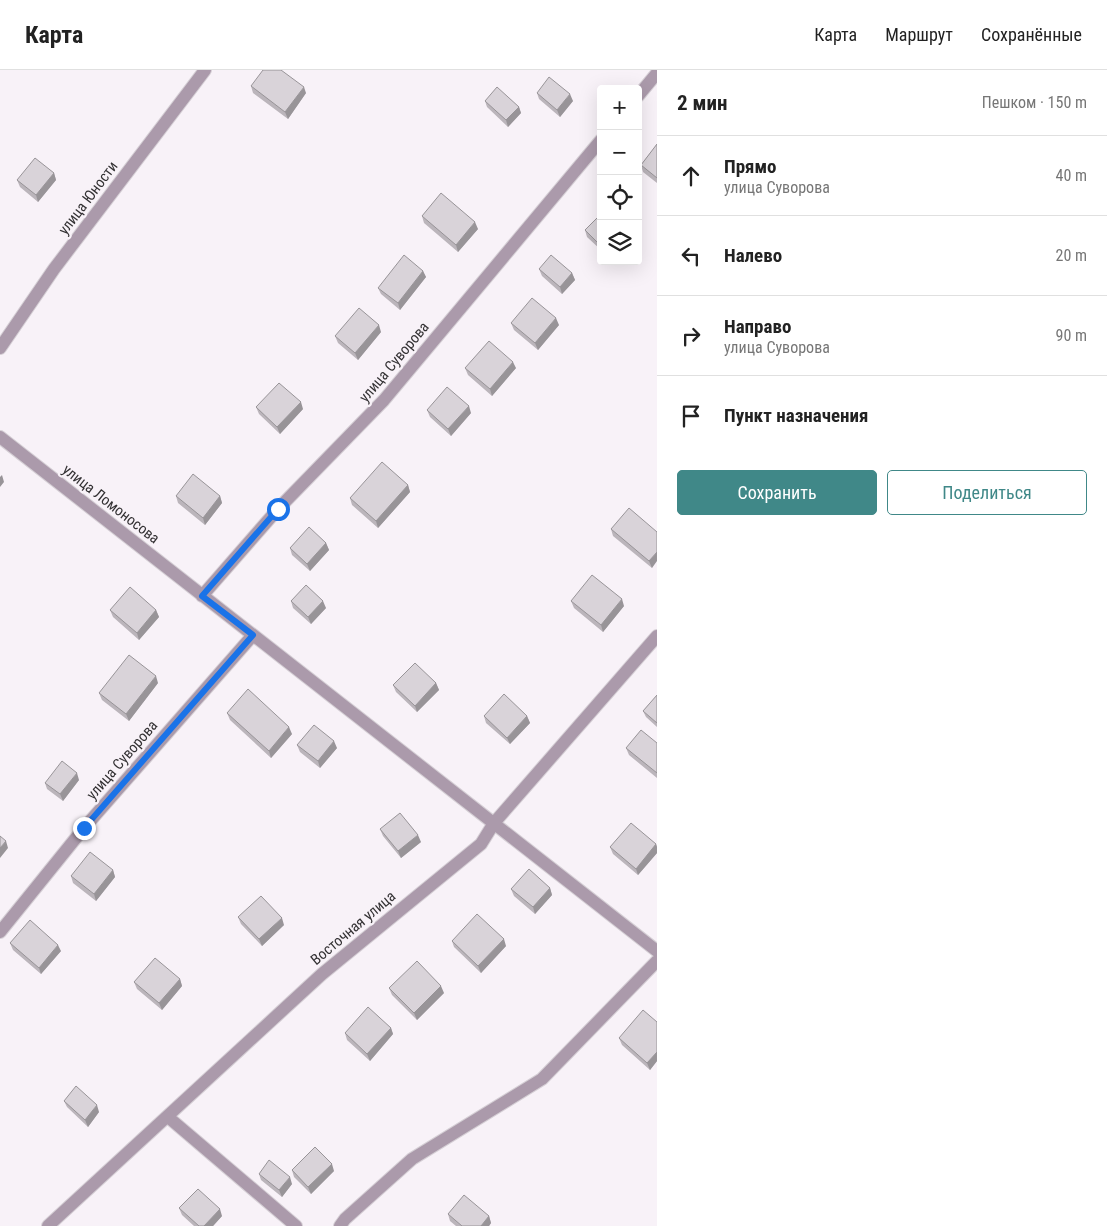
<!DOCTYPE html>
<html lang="ru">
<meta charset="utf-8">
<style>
body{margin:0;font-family:"Roboto Condensed",sans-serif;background:#f6f6f6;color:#222}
.controls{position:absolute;right:15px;top:15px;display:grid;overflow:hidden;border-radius:5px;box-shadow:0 5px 20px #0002}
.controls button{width:45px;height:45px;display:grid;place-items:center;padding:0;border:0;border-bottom:1px solid #e0e0e0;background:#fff;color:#222;font:25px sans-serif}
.stop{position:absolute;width:15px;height:15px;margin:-11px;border:4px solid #1a73e8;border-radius:50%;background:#fff}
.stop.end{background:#1a73e8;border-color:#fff;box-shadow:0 1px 5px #0008}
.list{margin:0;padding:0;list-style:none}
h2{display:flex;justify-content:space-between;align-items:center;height:65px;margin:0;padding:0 20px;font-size:21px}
h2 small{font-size:16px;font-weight:400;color:#767676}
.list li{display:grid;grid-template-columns:32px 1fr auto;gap:15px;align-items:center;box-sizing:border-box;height:80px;padding:0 20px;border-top:1px solid #e0e0e0}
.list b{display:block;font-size:19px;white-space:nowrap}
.list p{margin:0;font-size:16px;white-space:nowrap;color:#767676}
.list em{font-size:16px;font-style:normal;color:#767676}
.actions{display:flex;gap:10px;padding:15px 20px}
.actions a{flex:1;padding:11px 0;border:1px solid #408888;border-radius:5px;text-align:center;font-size:18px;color:#408888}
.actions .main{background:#408888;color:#fff}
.icon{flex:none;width:28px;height:28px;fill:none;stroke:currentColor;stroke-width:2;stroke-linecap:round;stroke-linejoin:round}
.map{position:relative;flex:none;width:657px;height:1156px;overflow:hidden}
header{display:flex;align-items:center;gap:30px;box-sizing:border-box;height:70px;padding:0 25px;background:#fff;border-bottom:1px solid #e0e0e0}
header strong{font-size:24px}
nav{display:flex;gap:28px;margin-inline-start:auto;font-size:18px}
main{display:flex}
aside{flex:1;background:#fff}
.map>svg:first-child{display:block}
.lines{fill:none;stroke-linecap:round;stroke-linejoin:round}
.minor-casing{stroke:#d5cfd5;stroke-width:14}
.minor{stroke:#ab9aab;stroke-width:12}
.wall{fill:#bbb5bb}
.shaded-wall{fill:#989498}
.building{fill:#d9d3d9;stroke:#989498}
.route{stroke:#1a73e8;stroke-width:6}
.labels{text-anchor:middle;stroke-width:4.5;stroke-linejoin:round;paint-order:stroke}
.street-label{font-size:15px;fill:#333133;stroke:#f8f2f8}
</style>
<header>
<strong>Карта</strong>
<nav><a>Карта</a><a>Маршрут</a><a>Сохранённые</a></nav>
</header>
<main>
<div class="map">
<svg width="657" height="1156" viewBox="0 0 657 1156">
<rect width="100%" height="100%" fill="#f8f2f8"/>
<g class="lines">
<defs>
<path id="minor" d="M638,26L657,3
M0,278L54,199L205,0
M0,367L657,881
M202,526L278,439L384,330L601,70
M0,862L84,758L253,565
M168,1047L296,1156
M48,1156L322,904L481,774L494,753L657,566
M340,1156L345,1149L412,1089L542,1009L657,891"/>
</defs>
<use href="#minor" class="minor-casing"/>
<use href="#minor" class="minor"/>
</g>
<path class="wall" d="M251,16L306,23L288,49L253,23Z
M537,23L573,31L560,47L539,29Z
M485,31L519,37L521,43L508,57L487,37Z
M657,74V113L643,102L641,95Z
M54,103L56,110L38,132L20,117L17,110Z
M601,144V180L587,167L585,160Z
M422,146L478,159L458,182L424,153Z
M539,199L572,203L575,210L562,224L542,206Z
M423,201L426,207L400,240L381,224L378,218Z
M511,253L559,255L538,280L514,260Z
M381,262L358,290L338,273L335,266Z
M465,298H516L492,326L468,305Z
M256,337L303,339L280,364L259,344Z
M427,340L471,343L451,366L430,347Z
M408,415L410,422L378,458L352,435L350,428Z
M176,426H220L222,433L205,455L178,433Z
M611,459L657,462L652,498L613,466Z
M326,473L329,480L310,501L292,485L290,478Z
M291,531L326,538L311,554L293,538Z
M571,531L624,536L603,562L574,538Z
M110,540H156L159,547L139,570L113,547Z
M158,613L129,651L102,630L99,623Z
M436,613L439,620L417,642L396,622L393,615Z
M657,625V657L646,647L643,641Z
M227,643L292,664L271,688L230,650Z
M484,646H527L530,653L510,674L486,653Z
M657,673V708L629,685L626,678Z
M297,675L337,678L320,698L300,682Z
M79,710L63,731L47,719L45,713Z
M380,759L421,772L401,788L383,766Z
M656,774L657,777V783L638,805L613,784L610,777Z
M113,800L115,807L96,831L73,813L71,806Z
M550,818L552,825L535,844L514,826L511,819Z
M238,847L284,855L262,876L241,854Z
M452,871L506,876L481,903L454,877Z
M10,873L61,881L41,904L13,880Z
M180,909L182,916L162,940L137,919L134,912Z
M389,918L444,923L417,950L392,925Z
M657,952V991L650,1000L622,975L619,968Z
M391,958L393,964L370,991L347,970L345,963Z
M64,1031L99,1042L88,1057L67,1037Z
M292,1100L334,1101L311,1124L294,1107Z
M259,1104L292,1114L282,1127L261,1110Z
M179,1138L222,1146L213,1156H194L182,1145Z
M448,1144L489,1146L491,1153L489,1156H456L450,1151Z"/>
<path class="shaded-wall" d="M304,17L306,23L288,49L285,42Z
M570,24L573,31L560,47L557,40Z
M519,37L521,43L508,57L506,50Z
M54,103L56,110L38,132L36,125Z
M475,152L478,159L458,182L456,175Z
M423,201L426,207L400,240L398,233Z
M572,203L575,210L562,224L560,217Z
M556,248L559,255L538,280L535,273Z
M379,255L381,262L358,290L355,283Z
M513,292L516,298L492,326L490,319Z
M301,332L303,339L280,364L277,357Z
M469,336L471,343L451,366L448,359Z
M2,405L4,412L0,417V407Z
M408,415L410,422L378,458L376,451Z
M220,426L222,433L205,455L203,448Z
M326,473L329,480L310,501L307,494Z
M657,482V491L652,498L649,491Z
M622,529L624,536L603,562L601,555Z
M323,531L326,538L311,554L308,547Z
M156,540L159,547L139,570L137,563Z
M156,606L158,613L129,651L126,644Z
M436,613L439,620L417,642L415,636Z
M527,646L530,653L510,674L507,668Z
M289,657L292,664L271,688L269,681Z
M334,671L337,678L320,698L318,691Z
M77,703L79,710L63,731L60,724Z
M418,765L421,772L401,788L398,781Z
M6,771L8,778L0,788V778Z
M656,774L657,777V783L638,805L636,799Z
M113,800L115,807L96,831L94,824Z
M550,818L552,825L535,844L533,837Z
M282,848L284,855L262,876L259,869Z
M504,869L506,876L481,903L478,896Z
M58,875L61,881L41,904L39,898Z
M180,909L182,916L162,940L159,933Z
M441,916L444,923L417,950L414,943Z
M391,958L393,964L370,991L367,984Z
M657,982V991L650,1000L647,993Z
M97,1035L99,1042L88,1057L85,1050Z
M332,1094L334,1101L311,1124L308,1117Z
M290,1107L292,1114L282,1127L279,1120Z
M220,1139L222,1146L213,1156H204Z
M489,1146L491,1153L489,1156H481Z"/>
<path class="building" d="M263,0H281L304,17L285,42L251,16Z
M549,7L570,24L557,40L537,23Z
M497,17L519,37L506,50L485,31Z
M657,74V108L641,95Z
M35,88L54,103L36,125L17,110Z
M441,123L475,152L456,175L422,146Z
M601,144V176L585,160Z
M404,185L423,201L398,233L378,218Z
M551,185L572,203L560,217L539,199Z
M532,228L556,248L535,273L511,253Z
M359,238L379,255L355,283L335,266Z
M489,271L513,292L490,319L465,298Z
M279,313L301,332L277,357L256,337Z
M447,317L469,336L448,359L427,340Z
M382,392L408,415L376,451L350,428Z
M193,404L220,426L203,448L176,426Z
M629,438L657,462V482L649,491L611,459Z
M309,457L326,473L307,494L290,478Z
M592,505L622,529L601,555L571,531Z
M306,515L323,531L308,547L291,531Z
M130,517L156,540L137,563L110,540Z
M129,585L156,606L126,644L99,623Z
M415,593L436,613L415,636L393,615Z
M248,619L289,657L269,681L227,643Z
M504,624L527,646L507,668L484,646Z
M657,625V653L643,641Z
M314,655L334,671L318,691L297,675Z
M641,660L657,673V703L626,678Z
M62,691L77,703L60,724L45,713Z
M400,743L418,765L398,781L380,759Z
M631,753L656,774L636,799L610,777Z
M0,766L6,771L0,778Z
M90,782L113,800L94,824L71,806Z
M529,799L550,818L533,837L511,819Z
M261,826L282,848L259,869L238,847Z
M477,844L504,869L478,896L452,871Z
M30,850L58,875L39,898L10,873Z
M155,888L180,909L159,933L134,912Z
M417,891L441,916L414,943L389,918Z
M368,937L391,958L367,984L345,963Z
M643,940L657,952V982L647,993L619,968Z
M76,1016L97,1035L85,1050L64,1031Z
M315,1077L332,1094L308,1117L292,1100Z
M269,1090L290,1107L279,1120L259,1104Z
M198,1119L220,1139L204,1156H199L179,1138Z
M464,1125L489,1146L481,1156H462L448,1144Z"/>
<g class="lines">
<path class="route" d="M84,758L253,565L202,526L278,439"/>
</g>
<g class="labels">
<g class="street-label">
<text transform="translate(88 128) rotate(-53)" y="5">улица Юности</text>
<text transform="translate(394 292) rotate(-50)" y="5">улица Суворова</text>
<text transform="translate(111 434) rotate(38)" y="5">улица Ломоносова</text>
<text transform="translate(122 690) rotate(-49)" y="5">улица Суворова</text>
<text transform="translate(353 858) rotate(-40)" y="5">Восточная улица</text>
</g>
</g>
</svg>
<div class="controls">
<button>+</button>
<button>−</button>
<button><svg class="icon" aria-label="locate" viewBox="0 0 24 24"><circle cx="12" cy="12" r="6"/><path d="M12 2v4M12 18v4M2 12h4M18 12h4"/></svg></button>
<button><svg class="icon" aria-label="layers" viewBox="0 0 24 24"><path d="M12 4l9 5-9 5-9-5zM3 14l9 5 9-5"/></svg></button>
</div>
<div class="stop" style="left:278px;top:439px"></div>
<div class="stop end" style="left:84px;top:758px"></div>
</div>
<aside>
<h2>2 мин<small>Пешком · 150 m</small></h2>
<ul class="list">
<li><svg class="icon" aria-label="ahead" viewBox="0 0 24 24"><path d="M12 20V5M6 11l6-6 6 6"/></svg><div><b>Прямо</b><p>улица Суворова</p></div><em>40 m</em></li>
<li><svg class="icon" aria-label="left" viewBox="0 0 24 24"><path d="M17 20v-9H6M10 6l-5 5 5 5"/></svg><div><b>Налево</b></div><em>20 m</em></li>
<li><svg class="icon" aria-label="right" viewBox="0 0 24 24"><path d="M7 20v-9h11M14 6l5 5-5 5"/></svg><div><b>Направо</b><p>улица Суворова</p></div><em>90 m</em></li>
<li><svg class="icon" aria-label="arrive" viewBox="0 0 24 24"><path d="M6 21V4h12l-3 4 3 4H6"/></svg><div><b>Пункт назначения</b></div></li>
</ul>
<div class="actions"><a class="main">Сохранить</a><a>Поделиться</a></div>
</aside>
</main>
